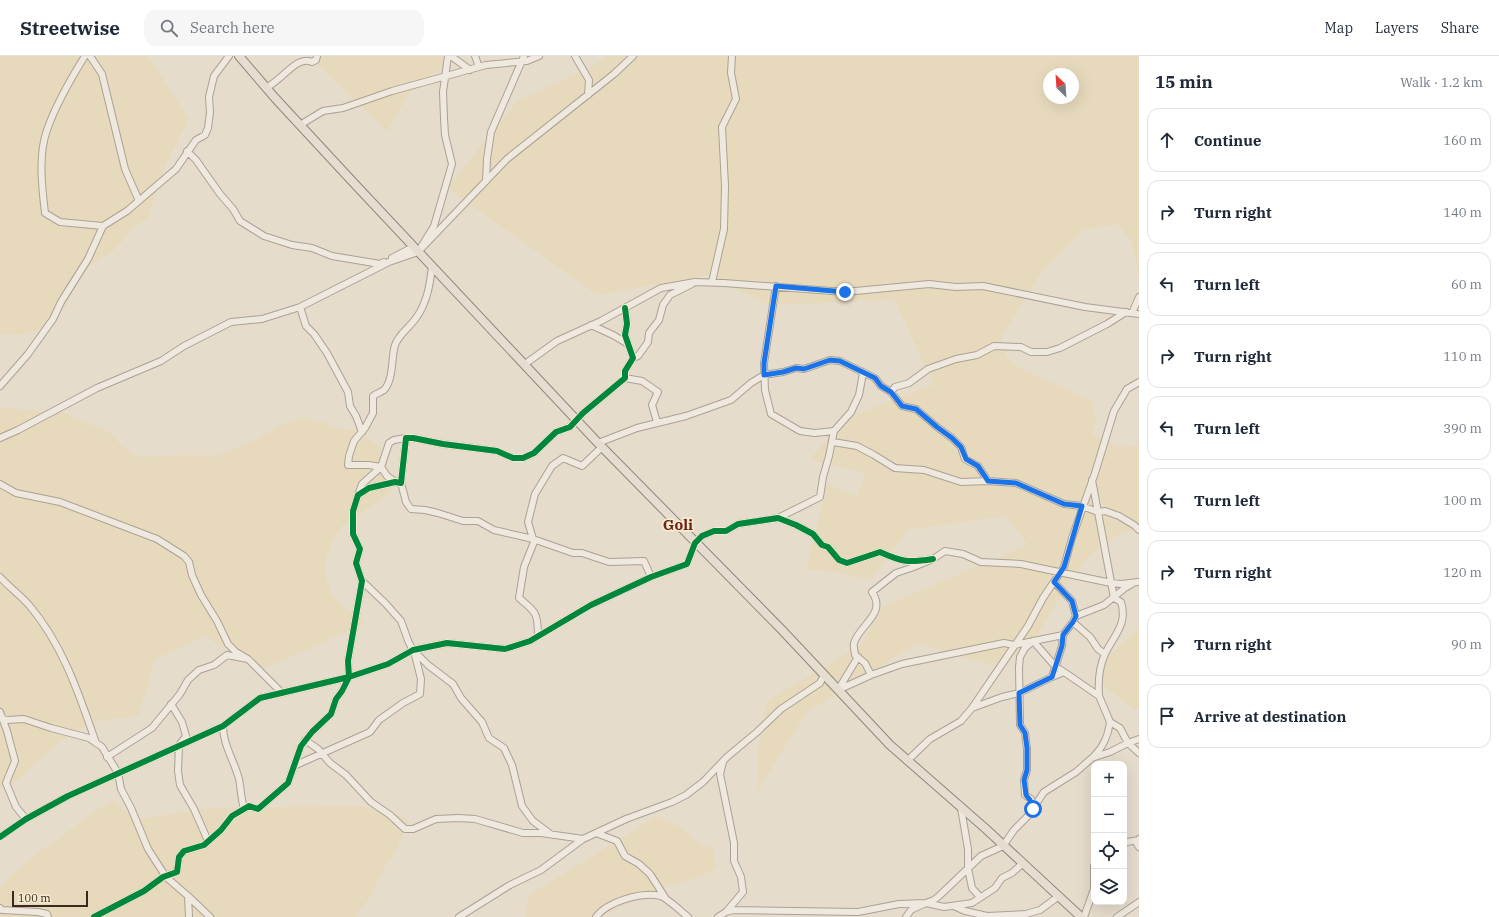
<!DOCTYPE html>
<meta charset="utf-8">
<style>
body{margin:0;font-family:"IBM Plex Serif",serif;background:#f6f6f7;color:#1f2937}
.controls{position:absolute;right:12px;bottom:12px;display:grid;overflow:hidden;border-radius:8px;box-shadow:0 4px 16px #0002}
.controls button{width:36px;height:36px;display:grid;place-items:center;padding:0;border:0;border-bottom:1px solid #e0e1e3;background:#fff;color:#1f2937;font:20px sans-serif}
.compass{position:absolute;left:1043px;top:12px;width:36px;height:36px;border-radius:50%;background:#fff;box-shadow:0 4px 16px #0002;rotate:335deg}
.scale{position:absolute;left:12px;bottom:10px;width:76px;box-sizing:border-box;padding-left:4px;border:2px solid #3a291d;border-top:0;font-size:11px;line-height:14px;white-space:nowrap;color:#3a291d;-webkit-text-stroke:3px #f7ead1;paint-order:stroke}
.stop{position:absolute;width:12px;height:12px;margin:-9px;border:3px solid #1a73e8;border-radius:50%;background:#fff}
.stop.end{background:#1a73e8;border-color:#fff;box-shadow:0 1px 4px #0008}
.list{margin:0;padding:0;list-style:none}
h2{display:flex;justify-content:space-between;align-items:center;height:52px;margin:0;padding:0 16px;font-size:17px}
h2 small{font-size:13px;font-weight:400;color:#747a83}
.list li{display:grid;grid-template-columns:26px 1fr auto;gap:12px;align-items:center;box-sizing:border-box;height:64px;margin:0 8px 8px;padding:0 8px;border:1px solid #e0e1e3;border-radius:12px}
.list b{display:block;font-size:15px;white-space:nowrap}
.list em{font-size:13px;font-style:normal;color:#747a83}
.icon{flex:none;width:22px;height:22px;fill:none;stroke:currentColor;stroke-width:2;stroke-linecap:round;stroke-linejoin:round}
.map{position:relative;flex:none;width:1139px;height:861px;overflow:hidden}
header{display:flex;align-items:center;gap:24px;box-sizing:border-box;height:56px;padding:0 20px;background:#fff;border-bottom:1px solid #e0e1e3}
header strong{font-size:19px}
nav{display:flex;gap:22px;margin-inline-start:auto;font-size:14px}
.search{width:280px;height:36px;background:#f6f6f7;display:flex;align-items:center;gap:10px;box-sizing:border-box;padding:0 14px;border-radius:12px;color:#747a83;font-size:15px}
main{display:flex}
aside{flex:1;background:#fff}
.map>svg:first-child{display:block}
.farmland{fill:#e7dabc;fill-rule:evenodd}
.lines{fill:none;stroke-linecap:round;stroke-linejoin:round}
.minor-casing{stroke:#aba195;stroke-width:8}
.major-casing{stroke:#90877c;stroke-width:10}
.minor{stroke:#eee8de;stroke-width:6}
.major{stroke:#e5ddcf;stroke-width:8}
.cycleway-casing{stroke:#f7ead1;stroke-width:8}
.cycleway{stroke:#00873e;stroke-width:6}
.route{stroke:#1a73e8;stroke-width:5}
.labels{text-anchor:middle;stroke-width:3.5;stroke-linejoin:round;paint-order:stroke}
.quarter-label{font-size:15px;font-weight:bold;fill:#692519;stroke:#f7ead1}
</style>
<header>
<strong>Streetwise</strong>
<div class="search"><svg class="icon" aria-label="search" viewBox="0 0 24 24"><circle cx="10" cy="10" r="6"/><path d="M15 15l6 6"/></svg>Search here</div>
<nav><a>Map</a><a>Layers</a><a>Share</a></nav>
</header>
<main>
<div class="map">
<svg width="1139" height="861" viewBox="0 0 1139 861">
<rect width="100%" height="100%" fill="#e6dccc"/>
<path class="farmland" d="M0,0H148L189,63L165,110L148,162L133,171L123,185L110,198L93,207L81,221L64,253L51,266L36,275L20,279L0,278Z
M309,0H443L442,12L412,33L387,75Z
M607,0H1139V221L1131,184L1117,168L1083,174L1042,215L1001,282L1006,300L1020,312L1090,344L1096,361L1093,379L1121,391L1139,390V473L1122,476L1092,497L1069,525L1032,589L991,611L990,609L917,587L807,656L758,734L757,698L768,644L860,590L884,550L1028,489L1006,460L907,474L871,524L842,517L806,513L827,428L857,440L866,417L809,404L845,363L934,328L894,244L769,249L708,219L597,239L447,132L517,45L589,12ZM1049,18H1073V42H1049Z
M0,351L38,355L57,354L109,376L122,390L138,401L196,399L215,401L252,385L284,368L301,362L322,366L340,373L359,375L380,391L395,430L388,439L343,469L333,484L326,502V520L331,537L342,551L360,560L365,568L258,615L205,580L155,603L138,660L102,664L85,670L54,690L16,726L0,732Z
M1139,573V652L1134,654L1101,627L1100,607Z
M113,744L134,764L208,752L361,750L409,763L396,795L385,811L368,844L354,861H0V832L12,819L40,794L56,785L86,761Z
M657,760L683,772L697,786L714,794L716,813L699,821L665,831L600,861H525L529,839Z"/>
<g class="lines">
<defs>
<path id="minor" d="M85,0C70,24 56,48 47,74C38,99 42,132 45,157L60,166L103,170
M90,0L102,18L125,113L139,145
M448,0L443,36L444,62L445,79L452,108L434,170L418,196L507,103L614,18L633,0
M451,0L470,14
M475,0L479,11
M575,0L589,24L588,39
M267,32C270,29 274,27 277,24C287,17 299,0 312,6L316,4L317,0
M300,69L323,55L343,52L392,35L486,9L527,5L539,0
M187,95L196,104L220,138L233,153L240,165L264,180L292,189L312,192L332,200L380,208L384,206
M486,125L487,103L491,76L524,0
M392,202L413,191
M712,226L724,173L725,130L722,71L736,43L731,17L732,0
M776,230L764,307L765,334L771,358L800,375L815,377L834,375
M300,251L306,270L314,278L327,297L348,336L350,350L356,360L362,376
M1132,257L1139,241
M591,269L613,279L628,288
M633,302L638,300L648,286L649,277L659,264L663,249L670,239L692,228
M525,308L557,285L601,265L661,232L695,226L724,227L845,236L929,228L956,231L983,230L1085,251L1139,258
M625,322L642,325L658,336L652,349L657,366
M0,330L28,298L53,263L61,246L88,203L103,170L127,155L176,113L196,84L205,79L208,72L210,56L209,41L214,20L229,0
M891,336L902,350L916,353L937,371L952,382L961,391L965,403L978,410L988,425L1016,427L1064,448L1082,450L1098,456L1105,455L1119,460L1134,469L1139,474
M0,382L18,374L97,332L161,305L184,290L231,266L262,263L300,251L389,206L418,196
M833,386L857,390L874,399L895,412L924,414L961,426L988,425
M598,387L637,372L686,360L731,344L751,327L764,319L783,316L796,312L804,313L830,304L840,305L875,322L881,330L891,336L895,331L909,327L928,313L956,303L977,299L994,290L1021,291L1031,296H1047L1060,292L1107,268L1126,256
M1092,424L1114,542L1121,546C1128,568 1114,579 1105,598C1099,611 1098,626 1099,640
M395,426L387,420L381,411L369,409H348L349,400L354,385L365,372L373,357V340C376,338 381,336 384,334C394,323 391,302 395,289C399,278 409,272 416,262C427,247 430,229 432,210
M401,427L406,446L411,453L425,454L438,457L463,465H478L494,474L533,483L573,497H582L609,506L644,505L651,521
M0,428L16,437L60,446L157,483L184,500L189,506L192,519L201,539L217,565L228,588L236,596L248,603
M358,439L362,428L381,411L389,387L394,384L406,382
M778,462L820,441L823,421L829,400L834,375L851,356L859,339L863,317
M0,521C9,531 20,539 29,549C63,589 79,638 96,687
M362,525L386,548L401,565L409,587L413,594L428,609L453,628L461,642L482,666L489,682L504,692L512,709L522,750L533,765L549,777
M1076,560L1104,549L1125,532L1132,528
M1073,566L1090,581L1098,593L1105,598
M538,580C538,557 536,556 519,542L524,511L534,486L528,466L535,438L552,410L563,402L582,410L602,391
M871,619L865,607L855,599C855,596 853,590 854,587C860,568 887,558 872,536L896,517L911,512L933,503L945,495L963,498L981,506L1021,508L1035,511L1111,527L1121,528L1138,526
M1052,621L1064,616L1099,640L1110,666L1120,672L1128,687L1139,683
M838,634L871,619L902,608L1004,587L1014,589L1063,579
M838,634L858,601
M171,648L182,666L186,680L179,689L178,715L180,729L194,753L208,785
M972,652L1002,641L1019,637L1052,621L1062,590L1063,579L1073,566L1076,560L1072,545L1054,526
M0,656L7,675L15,705L6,727L16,751L26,763
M0,662L7,664L24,663L51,672L89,682L102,691L118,717L121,733L131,752L148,793L166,821L188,840L210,861
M223,670C223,689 234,704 239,723C241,733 241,743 244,753
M305,684L318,693L330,707L346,719L371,746L390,759L405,773H413L436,763L459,762L475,763L523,777H541L583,783L626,763L672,746L686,739L703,726L727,701L757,676L781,653L820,627L824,619
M1094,700C1104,690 1108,680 1110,666
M107,701L152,672L180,638L188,624L199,614L214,609L227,599L248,603L282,637
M907,705L930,683L961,665L972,652L1028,570L1043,542L1064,511L1072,482L1095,417L1114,355L1127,333L1139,326
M723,706L720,718L734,787V805L741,821L743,836L726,856
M296,709L370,676L379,664L403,647L420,638L421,623L414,595
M961,752L968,793V812L972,832L980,841
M1033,753L1031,743L1025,739L1024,724L1027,714V693L1025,677L1020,669L1019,611L1020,601L1025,592L1033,585L1055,610L1064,616
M596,777L617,785L625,800L639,808L650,818L666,843
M0,781L26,763L68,740L223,670L260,642L349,621L388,608L413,594L447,587L505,593L530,585L591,549L651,521L687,508L695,487L702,480L714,475H726L738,468L778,462L796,469L813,478L822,489L828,491L839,504L847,507L880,496C902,506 908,507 933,503
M1139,783L1137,788L1139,791
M1124,788L1127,786L1139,784
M188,840L189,861
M954,850L965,855L987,860L1026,858L1040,854L1059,840
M0,852L2,854L38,856L47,858L48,861
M94,861L144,835L163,821L177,816L179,801L184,795L204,789L221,774L232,760L249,750L258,753L288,727L301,690L312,676L331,658L336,643L342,635L349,621L348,605L362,525L356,507L360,493L353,478V455L358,439L369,432L395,426L401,427L406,382H413L443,388L497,395L513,402H523L534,397L556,376L570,371L583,357L625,322V315L633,302L625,279L627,268L625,252
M459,861L510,829L541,814L583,783
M596,861C607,846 642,835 661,840C668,843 682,856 688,861
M718,861L726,856L733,854L858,856L899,848L926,847L934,844L939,840L981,800L1003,790L1014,774L1028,760L1044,736L1076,716L1092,702L1110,696L1128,687L1139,697
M906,861L911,854L926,847L944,851L972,847L995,832L1002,822L1012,817L1023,807
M1084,861L1094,833V810
M1117,861L1139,846"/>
<path id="major" d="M239,0L275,42L351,124L598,387L782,574L890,689L986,773L1081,861"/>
</defs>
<use href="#minor" class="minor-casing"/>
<use href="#major" class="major-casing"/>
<use href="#minor" class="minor"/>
<use href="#major" class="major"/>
<defs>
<path id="cycleway" d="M0,781L26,763L68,740L223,670L260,642L349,621L388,608L413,594L447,587L505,593L530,585L591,549L651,521L687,508L695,487L702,480L714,475H726L738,468L778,462L796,469L813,478L822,489L828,491L839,504L847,507L880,496C902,506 908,507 933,503
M94,861L144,835L163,821L177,816L179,801L184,795L204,789L221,774L232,760L249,750L258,753L288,727L301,690L312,676L331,658L336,643L342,635L349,621L348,605L362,525L356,507L360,493L353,478V455L358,439L369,432L395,426L401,427L406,382H413L443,388L497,395L513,402H523L534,397L556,376L570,371L583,357L625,322V315L633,302L625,279L627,268L625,252"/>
</defs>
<use href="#cycleway" class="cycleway-casing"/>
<use href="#cycleway" class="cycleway"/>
</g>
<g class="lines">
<path class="route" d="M845,236L776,230L764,307V319L783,316L796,312L804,313L830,304L840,305L875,322L881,330L891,336L902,350L916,353L937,371L952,382L961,391L966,403L978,410L988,425L1016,427L1064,448L1082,450L1064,511L1054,526L1072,545L1076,560L1073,566L1063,579L1062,590L1052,621L1019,637L1020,669L1025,677L1027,692V714L1024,724L1026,739L1030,744L1033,753"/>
</g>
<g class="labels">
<g class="quarter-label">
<text x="678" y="474">Goli</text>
</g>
</g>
</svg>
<div class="controls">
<button>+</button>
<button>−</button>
<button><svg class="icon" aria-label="locate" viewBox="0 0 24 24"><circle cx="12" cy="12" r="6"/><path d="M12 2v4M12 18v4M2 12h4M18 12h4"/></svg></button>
<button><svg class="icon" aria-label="layers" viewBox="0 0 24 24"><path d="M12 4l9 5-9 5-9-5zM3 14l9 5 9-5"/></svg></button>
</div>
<svg class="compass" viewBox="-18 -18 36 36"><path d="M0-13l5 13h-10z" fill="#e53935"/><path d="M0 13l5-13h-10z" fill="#747a83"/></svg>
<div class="scale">100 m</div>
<div class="stop" style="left:1033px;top:753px"></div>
<div class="stop end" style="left:845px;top:236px"></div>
</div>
<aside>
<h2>15 min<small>Walk · 1.2 km</small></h2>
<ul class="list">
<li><svg class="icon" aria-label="ahead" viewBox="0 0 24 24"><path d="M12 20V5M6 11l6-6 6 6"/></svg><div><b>Continue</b></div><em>160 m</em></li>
<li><svg class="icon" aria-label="right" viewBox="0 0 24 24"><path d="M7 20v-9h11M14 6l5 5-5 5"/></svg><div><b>Turn right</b></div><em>140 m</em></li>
<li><svg class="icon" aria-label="left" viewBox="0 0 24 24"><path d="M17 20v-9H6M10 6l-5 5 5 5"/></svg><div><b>Turn left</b></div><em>60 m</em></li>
<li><svg class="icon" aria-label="right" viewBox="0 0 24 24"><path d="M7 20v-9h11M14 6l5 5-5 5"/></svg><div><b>Turn right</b></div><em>110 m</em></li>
<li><svg class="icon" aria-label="left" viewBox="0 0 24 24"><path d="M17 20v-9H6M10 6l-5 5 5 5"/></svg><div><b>Turn left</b></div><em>390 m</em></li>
<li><svg class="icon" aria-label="left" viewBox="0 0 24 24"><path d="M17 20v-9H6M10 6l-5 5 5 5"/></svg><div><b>Turn left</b></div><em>100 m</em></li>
<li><svg class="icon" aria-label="right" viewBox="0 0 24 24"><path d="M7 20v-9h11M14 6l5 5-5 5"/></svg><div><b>Turn right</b></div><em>120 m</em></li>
<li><svg class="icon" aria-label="right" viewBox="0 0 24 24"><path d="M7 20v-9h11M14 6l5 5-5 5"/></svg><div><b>Turn right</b></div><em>90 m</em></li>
<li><svg class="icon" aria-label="arrive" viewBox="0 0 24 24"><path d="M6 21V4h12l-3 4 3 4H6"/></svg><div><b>Arrive at destination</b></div></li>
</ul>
</aside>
</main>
